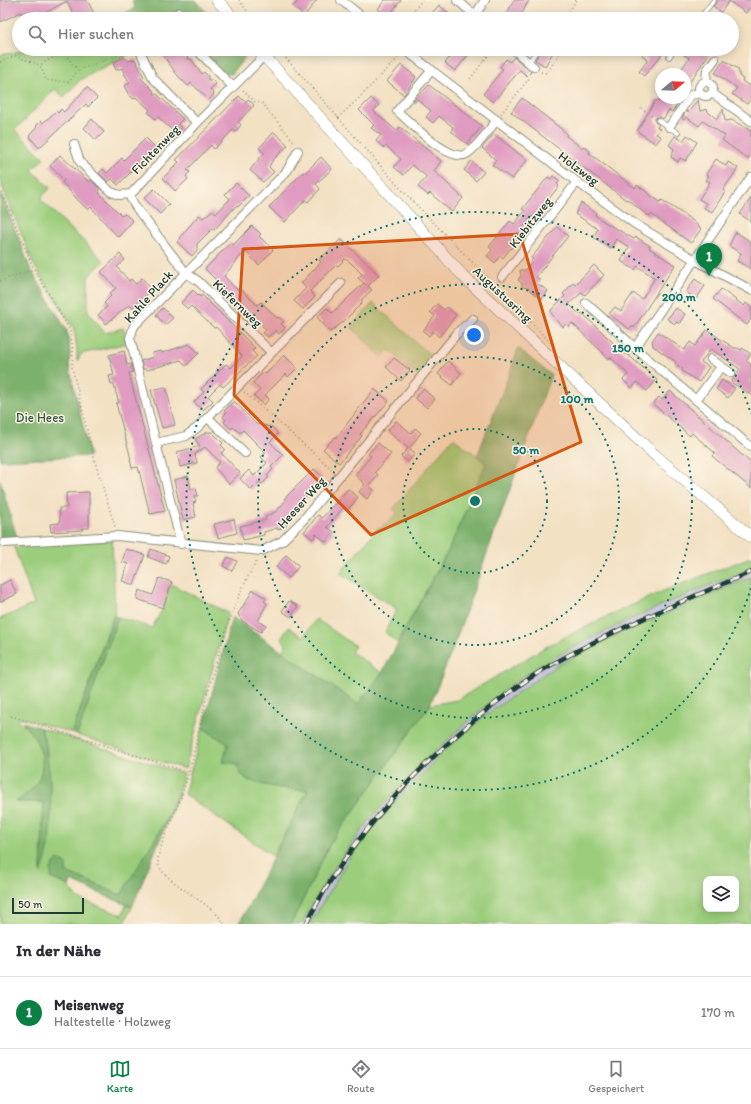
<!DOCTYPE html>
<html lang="de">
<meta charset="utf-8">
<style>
body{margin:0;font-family:Itim,sans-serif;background:#f2f2f3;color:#2b2b33}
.controls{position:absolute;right:12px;bottom:12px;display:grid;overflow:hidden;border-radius:8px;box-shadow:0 2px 10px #0003}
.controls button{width:36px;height:36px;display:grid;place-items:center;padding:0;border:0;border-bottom:1px solid #e1e1e2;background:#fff;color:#2b2b33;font:20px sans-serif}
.compass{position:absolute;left:655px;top:68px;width:36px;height:36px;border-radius:50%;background:#fff;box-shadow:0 2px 10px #0003;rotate:71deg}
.scale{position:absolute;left:12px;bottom:10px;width:72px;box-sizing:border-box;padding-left:4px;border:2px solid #1f3d34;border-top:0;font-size:11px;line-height:14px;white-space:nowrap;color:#1f3d34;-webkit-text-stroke:3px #fcf5e5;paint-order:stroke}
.you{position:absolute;left:474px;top:335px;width:14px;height:14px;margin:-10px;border:3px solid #fff;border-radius:50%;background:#1a73e8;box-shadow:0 0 0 6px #1a73e833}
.badge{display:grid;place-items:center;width:26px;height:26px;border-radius:50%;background:#0b8043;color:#fff;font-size:13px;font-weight:700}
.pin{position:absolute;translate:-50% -33px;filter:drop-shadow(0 1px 2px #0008)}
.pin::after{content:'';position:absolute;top:21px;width:14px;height:12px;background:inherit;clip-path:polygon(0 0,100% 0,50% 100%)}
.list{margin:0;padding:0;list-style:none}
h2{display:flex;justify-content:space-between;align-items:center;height:52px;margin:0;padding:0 16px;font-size:17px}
h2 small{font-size:13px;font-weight:400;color:#7c7c81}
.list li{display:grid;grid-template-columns:26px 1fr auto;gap:12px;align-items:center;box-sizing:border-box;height:72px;padding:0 16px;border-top:1px solid #e1e1e2}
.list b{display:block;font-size:15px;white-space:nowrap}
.list p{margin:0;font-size:13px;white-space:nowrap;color:#7c7c81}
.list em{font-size:13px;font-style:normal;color:#7c7c81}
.icon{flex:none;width:22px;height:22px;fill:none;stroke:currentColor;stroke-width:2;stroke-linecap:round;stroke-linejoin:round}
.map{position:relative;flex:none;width:751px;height:924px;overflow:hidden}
.search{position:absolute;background:#fff;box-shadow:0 2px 10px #0003;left:12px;right:12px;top:12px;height:44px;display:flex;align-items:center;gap:10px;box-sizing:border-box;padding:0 14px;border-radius:22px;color:#7c7c81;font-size:15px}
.sheet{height:124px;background:#fff}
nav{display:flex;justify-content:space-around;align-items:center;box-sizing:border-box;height:56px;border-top:1px solid #e1e1e2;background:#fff;font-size:11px;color:#7c7c81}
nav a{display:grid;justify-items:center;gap:2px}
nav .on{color:#0b8043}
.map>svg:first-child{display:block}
.industrial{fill:#c5c0da}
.green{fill:#9bcd7c;stroke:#5d8558;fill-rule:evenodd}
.forest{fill:#7cb06c;stroke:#4e7650}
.building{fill:#e09bc1}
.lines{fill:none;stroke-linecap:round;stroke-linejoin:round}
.service-casing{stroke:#898f7c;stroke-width:5.5}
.minor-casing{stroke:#898f7c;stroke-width:10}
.secondary-casing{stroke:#898f7c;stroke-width:12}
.path{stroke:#898f7c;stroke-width:1.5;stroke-dasharray:1 3;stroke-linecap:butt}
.service{stroke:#fff;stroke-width:4}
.minor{stroke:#fff;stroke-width:8}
.secondary{stroke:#fff;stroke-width:11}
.rail-casing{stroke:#1f3d34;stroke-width:4.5}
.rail{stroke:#fcf5e5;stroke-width:3;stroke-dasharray:9;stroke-linecap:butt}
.marked{fill:#d45610;fill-opacity:0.2;stroke:#d45610;stroke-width:3;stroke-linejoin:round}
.ring{fill:none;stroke:#0f766e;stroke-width:2;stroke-dasharray:2 4}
.labels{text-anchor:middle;stroke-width:3;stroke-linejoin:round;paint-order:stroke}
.street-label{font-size:13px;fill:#1f3d34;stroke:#fcf5e5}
.park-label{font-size:13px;fill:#385a42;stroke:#fcf5e5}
.centre{fill:#0f766e;stroke:#fcf5e5;stroke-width:2}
.ring-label{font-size:12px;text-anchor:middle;font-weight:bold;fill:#0f766e;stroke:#fcf5e5;stroke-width:3;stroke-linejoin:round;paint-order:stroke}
</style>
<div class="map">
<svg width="751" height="924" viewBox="0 0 751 924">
<rect width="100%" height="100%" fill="#fcf5e5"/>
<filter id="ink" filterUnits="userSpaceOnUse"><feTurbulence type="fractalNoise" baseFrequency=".025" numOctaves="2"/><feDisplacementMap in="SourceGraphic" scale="8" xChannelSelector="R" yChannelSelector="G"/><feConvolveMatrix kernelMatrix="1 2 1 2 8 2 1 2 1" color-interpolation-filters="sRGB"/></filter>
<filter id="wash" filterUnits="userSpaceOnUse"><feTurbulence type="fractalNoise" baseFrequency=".012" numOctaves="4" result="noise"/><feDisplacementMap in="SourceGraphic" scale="16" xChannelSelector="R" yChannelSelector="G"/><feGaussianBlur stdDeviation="0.9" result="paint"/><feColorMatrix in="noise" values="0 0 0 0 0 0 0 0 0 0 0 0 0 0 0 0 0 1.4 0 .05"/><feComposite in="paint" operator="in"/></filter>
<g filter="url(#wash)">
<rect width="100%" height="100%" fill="#f3e1c4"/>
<path class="industrial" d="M751,568V577L618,634L556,666L488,713L450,745L420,774L352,853L310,924H302L338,861L390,798L447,740L496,698L531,672L592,638L664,605Z"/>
<path class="green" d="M33,49H125L127,55L80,80L64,97L55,89L15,130L44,158L32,170L50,188L40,199L104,261L88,277V312L105,333L123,328L127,343L81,354L77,361V349L74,329L34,265L0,181V55Z
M373,303L432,357L417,376L389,350L382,357L351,327Z
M453,438L487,463L449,549L397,643L385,632L397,609L340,573L378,528L380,529L385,523L387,524L397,513L393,509Z
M112,540L115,611L72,733L20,717L18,721C38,732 50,763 37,783C32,791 24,797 16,802H44L41,871L47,748L41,728L184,774C172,818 145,856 121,895L66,872L51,878L69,886L76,898L122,915L127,904L132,907L124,924H0V619L34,604L14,547Z
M751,557V568C677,599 601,629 532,671C507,687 483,708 461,728C397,784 340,848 302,924H291L331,842L430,705L457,700L549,645L600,620L661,592Z
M751,577V924H310L352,853L393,803L450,745L488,713L556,666L618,634ZM706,879H736V909H706Z
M171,584L228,613L185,769L77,735L118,617L152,628L163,608Z
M316,619L355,646L351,652L382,673L358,704L282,652L286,644L281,639L289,627L303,637Z
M203,728L228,744L241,774L248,780L284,788L308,790L273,856L184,794Z"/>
<path class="forest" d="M132,0H196L212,19H184L180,10L162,19H128L125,13L135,8Z
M200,49H238L245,57L232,74H225Z
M0,191L30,268L67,331L70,351L69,366L90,456L0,460Z
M518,348L551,375L451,653L430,705L331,842L291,924H239L308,790C296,791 247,785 241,774C239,771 239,767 238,764L223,762L228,744L203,728L232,617L358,704L382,673L449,549L486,463L477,456L509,375Z
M0,480L17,538L0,539Z
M114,616L118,617L77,735L72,733Z
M23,722L41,728C51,764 53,806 49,844C48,854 44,864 41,874L44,802H16C41,786 51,764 34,737C31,732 25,728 23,722Z
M179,793L132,907L71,881L69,886L51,878V869L58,859L66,864V872L121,895L165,822Z"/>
<g id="blocks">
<path class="building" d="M0,0H87L97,19H76L67,1L34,19H24L21,12L0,22Z
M299,0H317L304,16L293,7Z
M385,0H401L388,17L378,9Z
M514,0H529L519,19H504Z
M718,0H751V6L746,13L729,1L721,12L713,6Z
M439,5L448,13L443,19H427Z
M457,49H473L455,71L445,63Z
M541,49H555L545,66L535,60Z
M647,49H658L663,53L644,76L639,72L648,60L642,55Z
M688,49H712L685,89V74H678L689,58L684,55Z
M162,50L189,52L187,59H191L202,74L204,72L208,76V80H212L216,84L210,89L214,94L209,100L191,83L188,86L178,76L162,54L164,53Z
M124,57L129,61L135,59L144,77L141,78L153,90L154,94H157L183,119L178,124L182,128L176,134L158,117L155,119L148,112L150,110L136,97L134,99L129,95L124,86L130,83L125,75L122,68L116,70L113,63Z
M514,57L531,72L527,76L520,70L493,102L483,94L503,69L500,67L506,59L510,62Z
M724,60L738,69L740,77L743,79L742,81L751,87V99L747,104L732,94L737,88L715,73Z
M401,65L416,77L404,95L387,81Z
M429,85L482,126L467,144L451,131L453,127L439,116L433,123L426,117L431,111L417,99L415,102L413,101Z
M87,87L97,98L88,107L86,104L39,148L29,136L37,127L36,126L41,121L43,123L56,111L58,113L61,109L64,112Z
M239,96L245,102L248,99L254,105L238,122L241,125L235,132L233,130L214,149L211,145L187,170L190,172L186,176L188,179L175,191L163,178L179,162L176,160Z
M371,98L379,106L373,111L397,131L400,127L441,161L434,171L463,198L452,212L430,193L428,195L418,187L427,177L412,165L404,175L394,167L401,159L386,146L384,148L376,141L381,135L371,128L374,125L359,110Z
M522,98L560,128L567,134L566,136L582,148L583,146L590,151L589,153L635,188L637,185L660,202L662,200L692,220L701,229L691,243L651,214L650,216L646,214L627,199L626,200L511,112Z
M661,98H677L674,103L677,105L672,112L669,110L663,119L659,117L655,118V122L659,125L657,127L660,129L656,134L661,137L656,144L637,131L656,100L659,102Z
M698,99L700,111L707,109L708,112L717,119L723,109L725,121L732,120L751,131V154L748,159L722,140L725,136L703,121L699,126L686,117L684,120L682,118L686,111L688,113Z
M92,119L104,132L96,140L84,128Z
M274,132L288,145L272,161L269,167L274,172L263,182L250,170L264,153L259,148Z
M494,134L527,160L512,179L492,165L496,160L482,148Z
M687,135L697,142L686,161L680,158L678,162L671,157L674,149L669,145L675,136L683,141Z
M146,138L156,148L149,154L151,157L140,168L137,166L118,185L112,179L108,182L99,173L103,169L107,173L122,158L124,160Z
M60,155L89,182L91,180L100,189L99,193L122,216L125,214L133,221L118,237L91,207L88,210L76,198L62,182L64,180L50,166Z
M321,157L332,169L316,184L320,189L308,202L305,200L285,222L269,207L303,172L304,174Z
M716,159L726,166L728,162L738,168L723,190L725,192L712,212L704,208L707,204L699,199L710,182L706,180L709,176L706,174Z
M471,161L484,172L476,181L464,170Z
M553,176L560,181L557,184L559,186L534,218L532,216L521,230L524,232L517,240L514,247L510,249L503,258L500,256L495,263L487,256L492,250L489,247L510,221L514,224L525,211L522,209L548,177L551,179Z
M236,183L249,196L238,207L236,206L214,230L213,228L197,244V250L192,256L177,242L181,238L180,237L199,215L203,218L213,210L216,214L230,199L225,194Z
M154,189L169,204L160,214L144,198Z
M751,198V222L740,214Z
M581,203L596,213L595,215L603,221L634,239L636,237L650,246L649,248L675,265L634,328L632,326L629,329L609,314L615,307L621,311L633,293L642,299L655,278L637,266L635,270L621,261L629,247L616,239L611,248L593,237L598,229L575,214Z
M252,226L261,234L259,236L273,250L259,265L245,251L224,276L235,288L241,291L242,290L257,305L261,302L277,318L279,317L284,322L281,324L285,328L279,334L276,330L268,337L263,333L266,330L261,324L248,314L247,316L243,312L241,313L222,293L225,289L205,269L230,243L233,245Z
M557,227L568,236L536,277L541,281L538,284L548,291L542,299L528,288L522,287V283L518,280L521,276L520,270H526L533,259L531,258Z
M736,232L751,242V269L737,261L741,253L729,246Z
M341,239L379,275L368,286L372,290L361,300L363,302L342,323L330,332L317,317L327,308L332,313L364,283L366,285L358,278L362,274L350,262L345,259L338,266L336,265L310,291L315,297L303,309L294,301L306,288L301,283L321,262L319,260Z
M120,254L125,260L117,267L129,281L131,279L136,284L142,278L152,290L132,308L129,305L106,324L98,315L107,307L104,303L111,296L109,294L116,288L101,272Z
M594,265L604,275L585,295L582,292L569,304L580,315L582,313L626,355L627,354L657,380L647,391L637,382L632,388L623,380L628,374L610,357L609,359L572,323L569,327L566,324L563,327L551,313V310L565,296L563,294L573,283L575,285Z
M695,279L705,286L696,299L686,292Z
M721,289L744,306L746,303L751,307V319L747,325L713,299Z
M193,290L200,297L202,295L255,348L252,351L257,356L223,387L220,384L208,396L213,401L203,410L194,402L204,392L201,389L226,364L231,368L242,356L216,327L214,328L191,306L188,309L181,303Z
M437,304L444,310L447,307L456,315L439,337L433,331L429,336L423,331L435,316L430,312Z
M163,308L173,318L165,325L156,315Z
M676,308L685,314L679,324L677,322L675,324L667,319Z
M707,330L734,348H737L741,350L742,348L751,354L746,361L751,364V395L731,382L740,369L711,349L701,362L709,367L699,382L682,371L683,369L675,364L676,362L653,346L652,341L658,332L684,350L690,342L695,346Z
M189,344L199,353L186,366L181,360L147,370L146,369H143L141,361L153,357L152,353L161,351L162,353Z
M124,351L127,365L131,364L133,372L129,373L133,389L165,511L150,514L138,467L132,468L130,459H131L116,403H119L116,393L114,384H111L109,376L114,375L109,355Z
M284,355L297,368L288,377L286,374L265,395L269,399L264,405L254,396L260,390L253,383L263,372L266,374Z
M394,358L410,370L401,381L386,367Z
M448,361L461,373L452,385L438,374Z
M722,380L735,388L728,398L716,389Z
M166,387L175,425L162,428L151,390Z
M374,389L389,401L360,434L362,436L339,463L323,449L335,437L336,438Z
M423,389L435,399L427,408L415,398Z
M670,391L751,463V488L712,456L715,453L700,440L692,433L690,436L653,404L659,397L662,400Z
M234,401L256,424L272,427L278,434L270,442L283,455L271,467L273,469L267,476L269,477L262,484L259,482L251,490L240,479L249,470L254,476L267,463L261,457L266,453L243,430L240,433L233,427L231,429L224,422L226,420L223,417L226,413L224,411Z
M396,421L411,433L415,428L421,433L409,448L415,453L408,462L401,456L408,448L387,431Z
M207,432H212L223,443L221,445L225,449L221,453L240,473L229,484L215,468L220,462L205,447L195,454L197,463L180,467L177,452L200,446L195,439Z
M378,443L391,454L375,472L378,475L369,486L374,490L367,499L359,492L365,484L355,475L371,456L368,454Z
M314,469L323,477L285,523L287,525L278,530L277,528L264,532V535L243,540L240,526L266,520L265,517L277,511L286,500L284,499Z
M188,476L191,489L196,488L198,496H194L196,502L193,503L196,517L183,520L174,480Z
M348,489L358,497L348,510L344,507L327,527L334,532L329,538L326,542L316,534L313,539L304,532L318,515L322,518Z
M89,492V528H82L83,530L51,532L50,524L60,523L59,508H67L66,493Z
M234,519L237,533L218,538L214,524Z
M126,549L145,555L134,585L122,581L128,564L122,562Z
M151,549L169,556L166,564L148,557Z
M286,555L299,566L289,578L276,567Z
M228,557L237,561L232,571L223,566Z
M159,578L172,582L163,608L137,599L139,590L153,595Z
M10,580L17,594L0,602V585Z
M253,590L266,598L264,601L267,603L258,621L266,625L261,632L242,621L238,614Z
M289,601L298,606L291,617L282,611Z"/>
</g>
</g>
<g filter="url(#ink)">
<use href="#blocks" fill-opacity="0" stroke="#898f7c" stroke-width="1"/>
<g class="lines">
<defs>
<path id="service" d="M699,19L714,0
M669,57L675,49
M529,62L538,49
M658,120L678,133"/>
<path id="minor" d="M341,0L365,19
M457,0L479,19
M178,13L181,19
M475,15L485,0
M139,49L153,78L197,123
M196,49L233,87
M404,49L577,182L635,224L695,260L751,290
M513,49L534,67
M264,56L197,123L131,194V199L137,209L186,273L198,281L271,352
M432,70L397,111C410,122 452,166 468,153C479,145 488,131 497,120
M706,81L707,70L715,59
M699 89a7 7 0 1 1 14 0a7 7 0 1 1-14 0Z
M712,93L751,121
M669,127L691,95L699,93
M74,144L80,162L111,192L120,195L131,194
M502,277L577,182
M586,303L635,348L751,447
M635,348L751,177
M711,359L731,373
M696,400L721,367
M208,418L245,453
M156,443L186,436L197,428L341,283
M4,543L117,536L262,551L282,541L304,519L459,331L473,319
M181,544L130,338L134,326L287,171L298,151"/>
<path id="secondary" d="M217,0L234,19
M258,49L463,276L656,456L751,537"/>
</defs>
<use href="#service" class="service-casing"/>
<use href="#minor" class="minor-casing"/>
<use href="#secondary" class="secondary-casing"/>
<path class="path" d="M239,0L253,19
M407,19L422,0
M571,19L569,12L576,0
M278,49L400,188L551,343
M434,53L438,49
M0,62L15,56L40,65L63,52L78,70L69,82L46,80L40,65
M79,70L131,50
M541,72L547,73L562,49
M470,79L493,49
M243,90L255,102L262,103L295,143
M641,108L654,117
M501,114L531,76
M338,118L360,97L400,56
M0,188L34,269L70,330L73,351L72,367L93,455L115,527
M0,281L34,269
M244,392L333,470
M11,716L188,772
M224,924C215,904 161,881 158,863C157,847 177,810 182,794C194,759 200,723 209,688C221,643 234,600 257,560"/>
<use href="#service" class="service"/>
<use href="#minor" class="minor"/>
<use href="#secondary" class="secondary"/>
<defs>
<path id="rail" d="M306,924C346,845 405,779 472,722C496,702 523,681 551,665C615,629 683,601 751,572"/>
</defs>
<use href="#rail" class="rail-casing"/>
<use href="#rail" class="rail"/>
</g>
</g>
<path class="marked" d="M520,234L581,442L371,535L234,395L243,249Z"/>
<g class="ring">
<circle cx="475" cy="501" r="72"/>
<circle cx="475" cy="501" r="144"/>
<circle cx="475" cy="501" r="217"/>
<path d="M751 588A289 289 0 1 1 751 414"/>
</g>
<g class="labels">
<g class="street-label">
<text transform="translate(155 149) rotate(-46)" y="5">Fichtenweg</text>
<text transform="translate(579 168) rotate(37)" y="5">Holzweg</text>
<text transform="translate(530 222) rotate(-52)" y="5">Kiebitzweg</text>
<text transform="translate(503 294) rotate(43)" y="5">Augustusring</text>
<text transform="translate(148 296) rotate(-48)" y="5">Kahle Plack</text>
<text transform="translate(238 303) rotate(44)" y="5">Kiefernweg</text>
<text transform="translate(301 502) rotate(-48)" y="5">Heeser Weg</text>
</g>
<g class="park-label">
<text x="40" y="422">Die Hees</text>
</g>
</g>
<circle cx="475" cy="501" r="6" class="centre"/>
<g class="ring-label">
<text x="679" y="301">200 m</text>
<text x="628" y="352">150 m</text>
<text x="577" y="403">100 m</text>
<text x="526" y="454">50 m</text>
</g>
</svg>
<div class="controls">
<button><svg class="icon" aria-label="layers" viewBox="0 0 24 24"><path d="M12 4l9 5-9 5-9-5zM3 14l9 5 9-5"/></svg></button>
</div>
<svg class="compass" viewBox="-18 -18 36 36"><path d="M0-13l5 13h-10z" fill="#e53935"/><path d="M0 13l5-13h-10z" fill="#7c7c81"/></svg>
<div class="scale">50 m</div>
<div class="you"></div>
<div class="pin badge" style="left:709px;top:276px">1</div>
<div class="search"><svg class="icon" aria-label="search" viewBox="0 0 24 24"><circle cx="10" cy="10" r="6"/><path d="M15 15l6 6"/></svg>Hier suchen</div>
</div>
<section class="sheet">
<h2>In der Nähe<small></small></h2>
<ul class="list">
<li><span class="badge">1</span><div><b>Meisenweg</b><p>Haltestelle · Holzweg</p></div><em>170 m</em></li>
</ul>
</section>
<nav>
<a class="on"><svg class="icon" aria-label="map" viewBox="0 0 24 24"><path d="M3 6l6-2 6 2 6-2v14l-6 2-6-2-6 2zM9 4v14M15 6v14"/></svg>Karte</a>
<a><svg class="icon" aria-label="directions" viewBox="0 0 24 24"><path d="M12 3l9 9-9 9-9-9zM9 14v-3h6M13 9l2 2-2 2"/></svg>Route</a>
<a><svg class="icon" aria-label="saved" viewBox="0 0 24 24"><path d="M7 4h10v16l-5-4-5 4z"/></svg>Gespeichert</a>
</nav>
